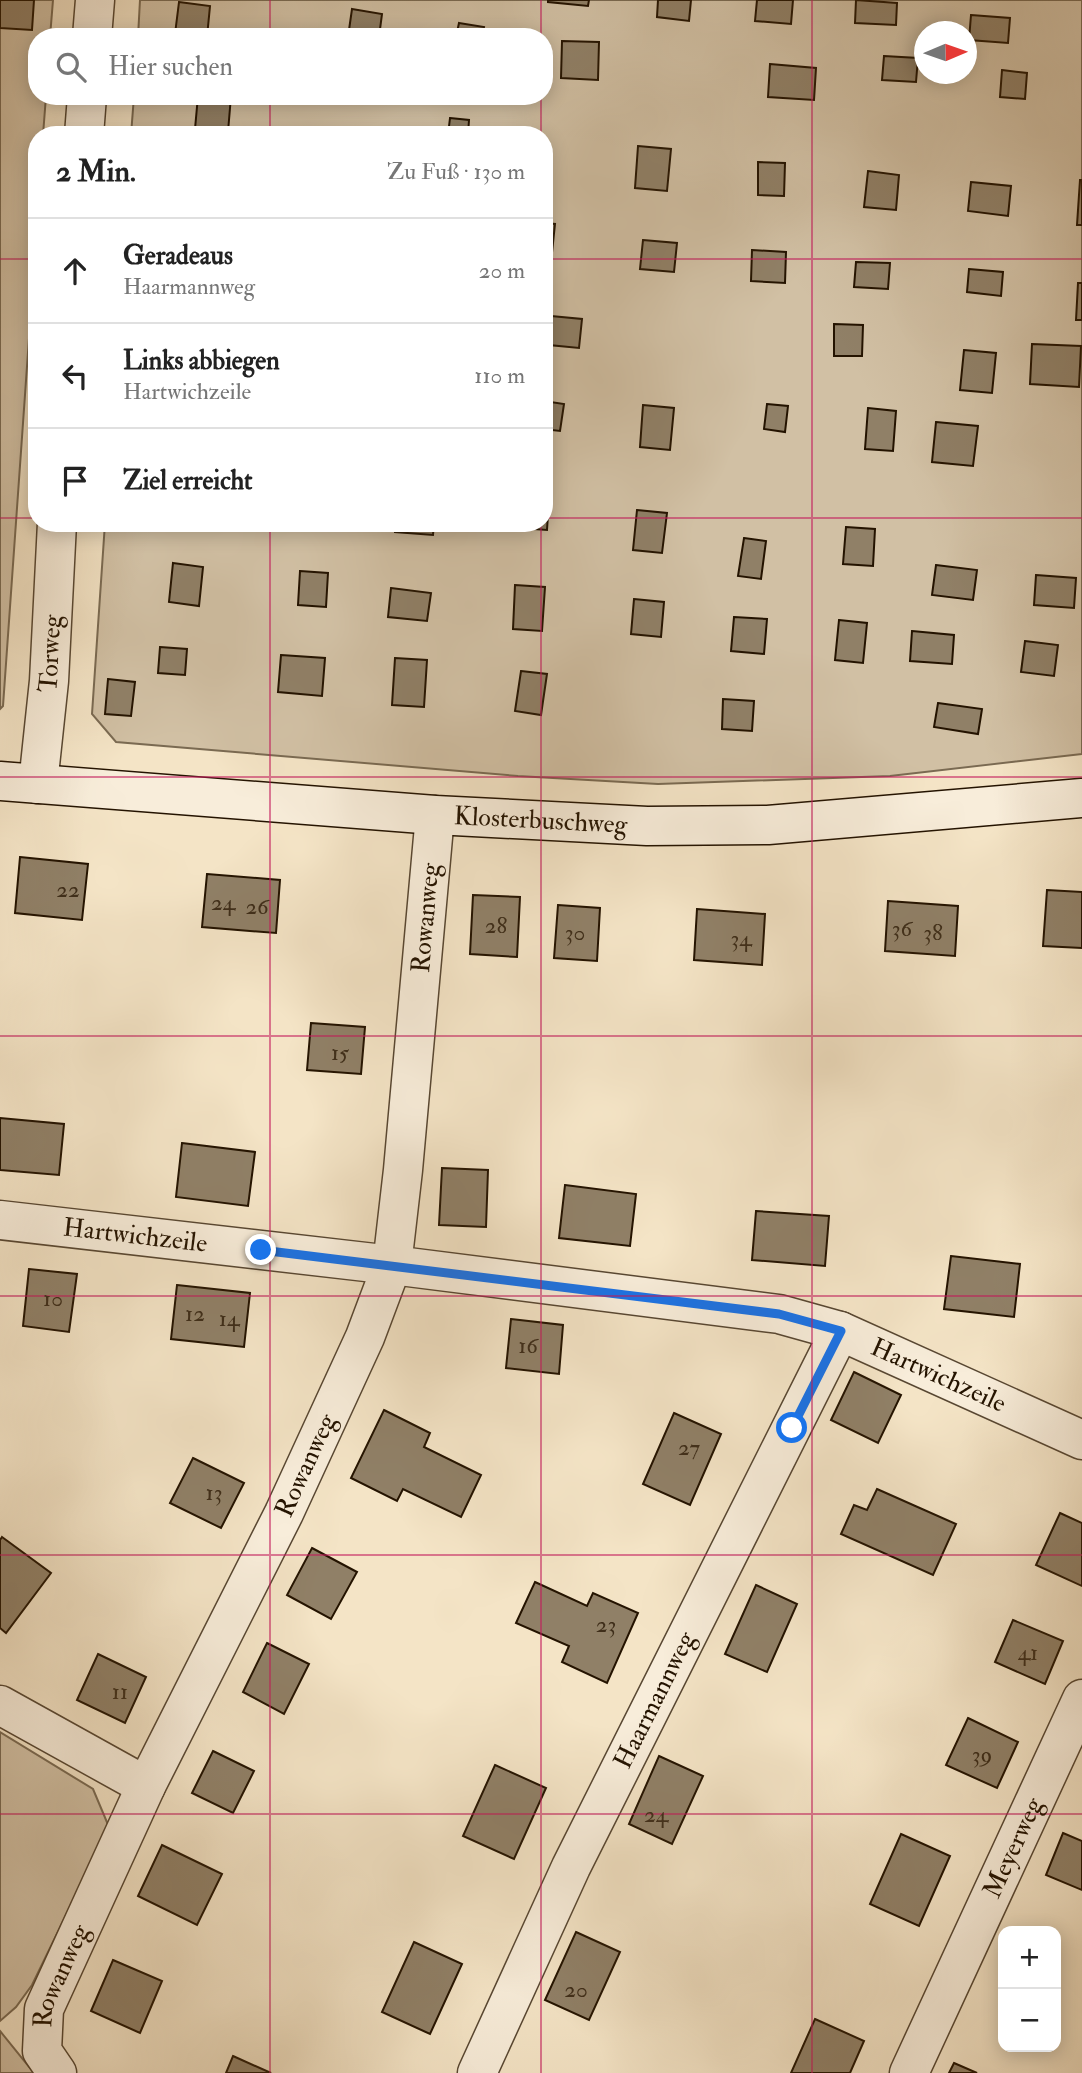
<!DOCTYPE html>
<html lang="de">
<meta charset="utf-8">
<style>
body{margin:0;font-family:"IM FELL Double Pica",serif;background:#f6f6f6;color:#222}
.controls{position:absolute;right:21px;bottom:21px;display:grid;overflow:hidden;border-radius:14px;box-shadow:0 4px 18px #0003}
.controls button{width:63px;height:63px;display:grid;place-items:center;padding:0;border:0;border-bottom:2px solid #e0e0e0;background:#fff;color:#222;font:35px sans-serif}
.compass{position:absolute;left:914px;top:21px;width:63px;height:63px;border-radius:50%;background:#fff;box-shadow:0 4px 18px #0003;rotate:88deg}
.stop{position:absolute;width:21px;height:21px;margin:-16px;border:5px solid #1a73e8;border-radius:50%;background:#fff}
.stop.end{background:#1a73e8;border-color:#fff;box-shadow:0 2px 7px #0008}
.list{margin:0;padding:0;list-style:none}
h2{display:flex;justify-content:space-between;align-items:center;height:91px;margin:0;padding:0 28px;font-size:30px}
h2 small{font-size:23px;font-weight:400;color:#767676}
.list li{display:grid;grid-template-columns:46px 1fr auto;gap:21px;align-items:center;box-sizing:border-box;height:105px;padding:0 28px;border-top:2px solid #e0e0e0}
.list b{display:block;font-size:26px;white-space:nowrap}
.list p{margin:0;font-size:23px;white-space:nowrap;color:#767676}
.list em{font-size:23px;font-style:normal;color:#767676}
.icon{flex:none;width:38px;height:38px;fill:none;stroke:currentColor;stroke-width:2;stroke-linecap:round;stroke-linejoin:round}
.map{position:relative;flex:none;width:1082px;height:2073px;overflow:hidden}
.search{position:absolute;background:#fff;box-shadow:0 4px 18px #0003;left:28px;top:28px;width:525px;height:77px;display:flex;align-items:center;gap:18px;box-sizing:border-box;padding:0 24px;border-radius:28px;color:#767676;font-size:26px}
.panel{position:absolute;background:#fff;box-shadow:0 4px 18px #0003;left:28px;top:126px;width:525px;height:406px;border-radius:28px}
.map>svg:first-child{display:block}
</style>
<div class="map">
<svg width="1082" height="2073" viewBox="0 0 1082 2073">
<rect width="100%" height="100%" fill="#f4e4c6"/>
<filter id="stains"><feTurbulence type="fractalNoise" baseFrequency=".00286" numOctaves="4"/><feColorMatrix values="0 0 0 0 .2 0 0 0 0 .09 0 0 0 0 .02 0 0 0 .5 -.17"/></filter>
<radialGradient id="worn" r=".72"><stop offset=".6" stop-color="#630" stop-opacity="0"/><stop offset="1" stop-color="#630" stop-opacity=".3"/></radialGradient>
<g fill="#d1c0a4" stroke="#7a6a52" stroke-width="2" fill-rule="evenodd">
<polygon points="0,0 53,0 50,37 37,37 37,96 46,96 43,135 37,135 37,225 3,706 0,709"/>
<path d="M 140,0 L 1082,0 L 1082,754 L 890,776 L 658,784 L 518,776 L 116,742 L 92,714 L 105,523 L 544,523 L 544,135 L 131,135 L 134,96 L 544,96 L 544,37 L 138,37 ZM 925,32 L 967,32 L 967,74 L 925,74 Z"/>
<polygon points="0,1732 93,1789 109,1827 32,1985 16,2007 0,2021"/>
<polygon points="0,2031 34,2073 0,2073"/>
</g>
<g fill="#908067" stroke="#241300" stroke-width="2">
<polygon points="0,0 34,0 32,30 0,28"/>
<polygon points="548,0 589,0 588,6 548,2"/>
<polygon points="658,0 691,0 689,21 657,17"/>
<polygon points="757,0 793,0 791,24 755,21"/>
<polygon points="856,0 897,3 896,25 855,23"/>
<polygon points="179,2 210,6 207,37 175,34"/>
<polygon points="352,9 382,14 379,37 348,37"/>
<polygon points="971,15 1010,18 1008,43 969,40"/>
<polygon points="459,23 484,27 482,37 456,37"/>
<polygon points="562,41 599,42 598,80 561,78"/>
<polygon points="884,56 918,58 916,82 882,80"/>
<polygon points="770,64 816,68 814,100 768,97"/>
<polygon points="1002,70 1027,73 1025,99 1000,97"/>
<polygon points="198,96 231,96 228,132 195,129"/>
<polygon points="450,118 469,120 468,135 448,135"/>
<polygon points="327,127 369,131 369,135 326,135"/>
<polygon points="638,146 671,149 667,191 635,188"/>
<polygon points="758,162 785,163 784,196 758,195"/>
<polygon points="868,171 899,175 896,210 864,207"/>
<polygon points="1080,180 1082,180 1082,225 1077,225"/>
<polygon points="971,182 1011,186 1008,216 968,211"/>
<polygon points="544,223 555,224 551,262 544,261"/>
<polygon points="643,240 677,243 674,272 640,269"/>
<polygon points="752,250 786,252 785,283 751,281"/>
<polygon points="856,262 890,263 888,289 854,287"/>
<polygon points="969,269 1003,272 1001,296 967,292"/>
<polygon points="1078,283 1082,283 1082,320 1076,320"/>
<polygon points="551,316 582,319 579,348 549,345"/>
<polygon points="834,324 863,325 862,356 834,356"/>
<polygon points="1032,344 1081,346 1079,387 1030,384"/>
<polygon points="964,350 996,353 992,393 960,390"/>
<polygon points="544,401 564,404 560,431 544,429"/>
<polygon points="767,404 788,406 785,432 764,429"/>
<polygon points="643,405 674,408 670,450 640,447"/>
<polygon points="868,408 896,411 893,451 865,449"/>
<polygon points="936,422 978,426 973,466 932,462"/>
<polygon points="637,510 667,513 662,553 633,550"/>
<polygon points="544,514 548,514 547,530 520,528 520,523 544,523"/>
<polygon points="395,523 434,523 433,535 395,532"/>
<polygon points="846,527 875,529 873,566 843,564"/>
<polygon points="744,538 766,541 761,579 738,576"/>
<polygon points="173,563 203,567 199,606 169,602"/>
<polygon points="936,565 977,570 973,600 932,595"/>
<polygon points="300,571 328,573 326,607 298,605"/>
<polygon points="1036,575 1076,578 1074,608 1034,605"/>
<polygon points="515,585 545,587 542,631 513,629"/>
<polygon points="391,588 431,593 427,621 388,617"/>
<polygon points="634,599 664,602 661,637 631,634"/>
<polygon points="734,617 767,619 764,654 731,651"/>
<polygon points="839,620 867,623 863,663 835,660"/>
<polygon points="912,631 954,635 952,664 910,661"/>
<polygon points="1025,641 1058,645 1054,676 1021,672"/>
<polygon points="160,647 187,649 185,675 158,673"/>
<polygon points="281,655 325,658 322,696 278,692"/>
<polygon points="395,658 427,660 424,707 392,705"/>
<polygon points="521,671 547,674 541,715 515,711"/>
<polygon points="108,679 135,682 131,716 105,714"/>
<polygon points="723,699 754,701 752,731 722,729"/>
<polygon points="938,703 982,709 978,734 934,727"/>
<polygon points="20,857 88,864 82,920 15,913"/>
<polygon points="207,874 280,880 276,933 202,927"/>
<polygon points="1047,890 1082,892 1082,948 1043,946"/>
<polygon points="473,895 520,897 517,957 470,954"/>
<polygon points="888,901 958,906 955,956 885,951"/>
<polygon points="558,905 600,908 597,961 554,958"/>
<polygon points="697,909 765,914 762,965 694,960"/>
<polygon points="311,1023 365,1027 361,1074 307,1070"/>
<polygon points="0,1118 64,1124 59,1175 0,1170"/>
<polygon points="182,1143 255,1152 248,1206 176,1197"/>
<polygon points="442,1168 488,1170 486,1227 439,1225"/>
<polygon points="565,1185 636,1194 630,1246 559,1238"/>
<polygon points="756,1211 829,1216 825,1266 752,1260"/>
<polygon points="951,1256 1020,1264 1014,1317 944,1309"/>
<polygon points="29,1269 77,1274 69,1332 23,1326"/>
<polygon points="177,1285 250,1293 244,1347 171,1339"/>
<polygon points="511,1319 563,1325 559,1374 506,1368"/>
<polygon points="854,1372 901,1395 878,1443 831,1420"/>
<polygon points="384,1410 430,1433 424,1447 481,1475 461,1517 403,1489 397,1501 351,1478"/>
<polygon points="674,1413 721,1434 690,1505 643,1484"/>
<polygon points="193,1458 244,1483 221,1528 170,1503"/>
<polygon points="877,1489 956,1524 933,1575 841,1534 854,1505 867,1510"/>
<polygon points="1060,1513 1082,1523 1082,1586 1036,1565"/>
<polygon points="2,1537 51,1573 6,1633 0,1628 0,1540"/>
<polygon points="312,1548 357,1572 331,1619 287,1595"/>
<polygon points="535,1582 587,1606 593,1593 638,1613 607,1683 562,1662 569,1646 516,1623"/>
<polygon points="756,1585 797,1604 767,1672 725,1654"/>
<polygon points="1013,1620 1063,1641 1045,1684 995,1662"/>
<polygon points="267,1643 309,1664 284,1714 243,1692"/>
<polygon points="98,1654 146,1677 125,1723 77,1700"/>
<polygon points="968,1718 1018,1742 997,1788 946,1765"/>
<polygon points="213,1751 254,1771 233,1813 192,1793"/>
<polygon points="659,1756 703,1776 672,1844 629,1824"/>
<polygon points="495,1765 546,1788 514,1859 463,1836"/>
<polygon points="1063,1833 1082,1841 1082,1890 1046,1875"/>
<polygon points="901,1834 950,1856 919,1926 870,1904"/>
<polygon points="162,1845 222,1874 197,1925 138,1896"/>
<polygon points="576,1932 620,1952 589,2020 545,2000"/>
<polygon points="414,1942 462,1964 430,2034 382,2012"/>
<polygon points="113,1960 162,1981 140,2033 91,2011"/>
<polygon points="815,2019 864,2041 850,2073 791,2073"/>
<polygon points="233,2056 271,2073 226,2073"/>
<polygon points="954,2063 977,2073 949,2073"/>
</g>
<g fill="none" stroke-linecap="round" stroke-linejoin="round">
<g stroke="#584732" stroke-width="41">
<g id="street">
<polyline points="92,37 95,0"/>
<polyline points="84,135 87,96"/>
<path id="s1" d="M 38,784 L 49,681 L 57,523"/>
<path id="s2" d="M 0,1220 L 392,1265 L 779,1314 L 840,1331 L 1082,1440"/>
<polyline points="0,1705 146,1786"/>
<path id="s3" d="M 57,2073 L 42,2051 L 44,2009 L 146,1786 L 284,1513 L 365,1337 L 392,1265 L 403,1170 L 435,815"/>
<path id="s4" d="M 477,2073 L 571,1867 L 840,1331"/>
<path id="s5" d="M 909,2073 L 1082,1699"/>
</g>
</g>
<g stroke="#241300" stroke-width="41">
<g id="secondary">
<path id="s6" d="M 0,781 L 435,815 L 647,826 L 768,825 L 1082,798"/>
</g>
</g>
<use href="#street" stroke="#f8edda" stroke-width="38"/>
<use href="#secondary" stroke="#f8edda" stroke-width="38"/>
</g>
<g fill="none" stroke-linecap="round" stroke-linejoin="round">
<polyline stroke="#1a73e8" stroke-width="9" points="261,1250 779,1314 841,1331 792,1428"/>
</g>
<path fill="none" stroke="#c2185b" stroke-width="2" stroke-opacity="0.55" d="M 270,0 L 270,37M 541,0 L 541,37M 812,0 L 812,2073M 270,96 L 270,135M 541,96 L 541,135M 0,259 L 37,259M 544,259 L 1082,259M 0,518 L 37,518M 544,518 L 1082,518M 270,523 L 270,2073M 541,523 L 541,2073M 0,777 L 1082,777M 0,1036 L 1082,1036M 0,1296 L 1082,1296M 0,1555 L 1082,1555M 0,1814 L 1082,1814"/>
<g text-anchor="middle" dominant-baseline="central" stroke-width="5" stroke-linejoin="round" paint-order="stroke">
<g font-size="23" fill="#3f2e1a">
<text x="68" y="889">22</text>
<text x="223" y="902">24</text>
<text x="257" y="906">26</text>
<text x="496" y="925">28</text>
<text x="902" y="928">36</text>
<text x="575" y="932">30</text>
<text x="933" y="932">38</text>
<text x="741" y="938">34</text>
<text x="340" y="1052">15</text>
<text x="53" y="1298">10</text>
<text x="195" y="1313">12</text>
<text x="229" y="1318">14</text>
<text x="528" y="1345">16</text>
<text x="689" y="1447">27</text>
<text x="214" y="1492">13</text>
<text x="606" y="1624">23</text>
<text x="1028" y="1652">41</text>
<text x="120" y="1691">11</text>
<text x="982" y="1754">39</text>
<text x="656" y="1814">24</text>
<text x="576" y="1989">20</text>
</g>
<g font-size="26" fill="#241300" stroke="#f8edda">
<text stroke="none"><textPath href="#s1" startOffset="131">Torweg</textPath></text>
<text stroke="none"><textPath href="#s6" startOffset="542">Klosterbuschweg</textPath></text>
<text stroke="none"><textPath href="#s3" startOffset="1239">Rowanweg</textPath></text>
<text stroke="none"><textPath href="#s2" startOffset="136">Hartwichzeile</textPath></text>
<text stroke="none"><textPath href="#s2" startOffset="956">Hartwichzeile</textPath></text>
<text stroke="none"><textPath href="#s3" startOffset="672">Rowanweg</textPath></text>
<text stroke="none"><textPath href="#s4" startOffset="413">Haarmannweg</textPath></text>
<text stroke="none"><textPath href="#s5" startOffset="248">Meyerweg</textPath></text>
<text stroke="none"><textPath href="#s3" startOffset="105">Rowanweg</textPath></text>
</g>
</g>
<rect width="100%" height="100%" filter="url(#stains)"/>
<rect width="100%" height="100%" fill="url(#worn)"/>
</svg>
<div class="controls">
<button>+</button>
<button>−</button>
</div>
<svg class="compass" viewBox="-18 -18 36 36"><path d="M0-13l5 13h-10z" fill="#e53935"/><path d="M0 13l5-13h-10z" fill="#767676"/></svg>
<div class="stop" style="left:792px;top:1428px"></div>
<div class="stop end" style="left:261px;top:1250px"></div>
<div class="search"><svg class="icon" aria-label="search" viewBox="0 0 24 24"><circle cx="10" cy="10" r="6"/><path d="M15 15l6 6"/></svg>Hier suchen</div>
<section class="panel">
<h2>2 Min.<small>Zu Fuß · 130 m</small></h2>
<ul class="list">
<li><svg class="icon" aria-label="ahead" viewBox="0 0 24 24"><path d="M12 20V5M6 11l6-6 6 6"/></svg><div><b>Geradeaus</b><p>Haarmannweg</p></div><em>20 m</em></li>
<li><svg class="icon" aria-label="left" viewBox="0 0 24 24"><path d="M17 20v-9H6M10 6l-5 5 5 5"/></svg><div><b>Links abbiegen</b><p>Hartwichzeile</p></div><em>110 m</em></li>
<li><svg class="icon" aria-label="arrive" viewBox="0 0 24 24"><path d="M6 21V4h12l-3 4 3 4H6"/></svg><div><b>Ziel erreicht</b></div></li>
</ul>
</section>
</div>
